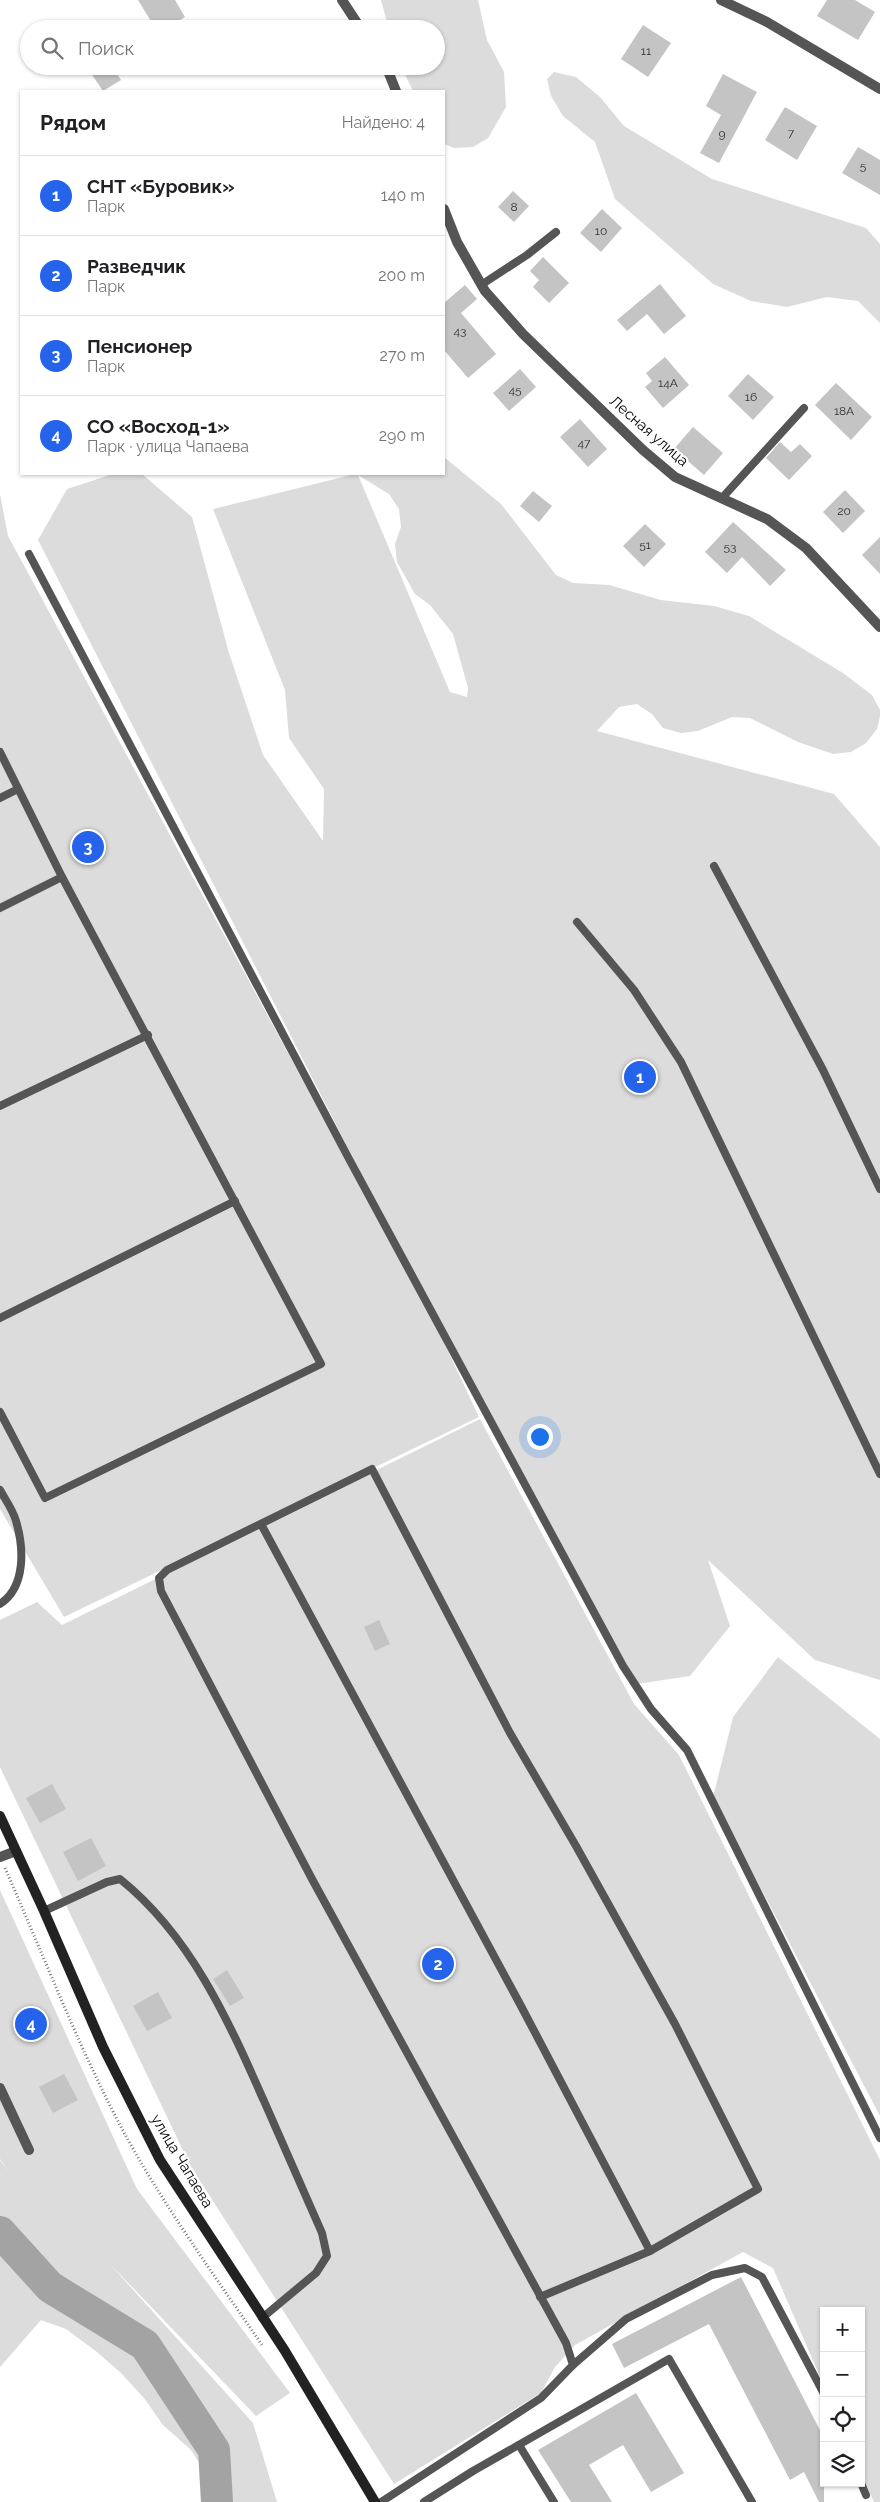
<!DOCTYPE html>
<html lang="ru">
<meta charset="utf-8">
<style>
body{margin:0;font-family:Raleway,sans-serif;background:#f6f6f6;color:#202124}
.controls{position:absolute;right:15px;bottom:15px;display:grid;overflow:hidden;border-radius:0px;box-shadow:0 1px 4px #0004}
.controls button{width:45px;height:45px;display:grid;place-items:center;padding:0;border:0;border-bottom:1px solid #e0e0e0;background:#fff;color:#202124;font:25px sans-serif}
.you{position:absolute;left:539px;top:1436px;width:18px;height:18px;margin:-12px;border:4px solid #fff;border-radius:50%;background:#1a73e8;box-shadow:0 0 0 8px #1a73e833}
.badge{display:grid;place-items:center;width:32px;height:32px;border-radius:50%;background:#2563eb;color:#fff;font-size:16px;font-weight:700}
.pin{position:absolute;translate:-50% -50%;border:2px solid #fff;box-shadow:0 1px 5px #0006}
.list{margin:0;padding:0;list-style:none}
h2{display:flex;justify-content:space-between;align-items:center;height:65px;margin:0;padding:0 20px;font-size:21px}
h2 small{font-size:16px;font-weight:400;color:#757577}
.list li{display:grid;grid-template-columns:32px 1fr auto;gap:15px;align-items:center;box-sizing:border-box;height:80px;padding:0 20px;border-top:1px solid #e0e0e0}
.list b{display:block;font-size:19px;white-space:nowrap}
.list p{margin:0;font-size:16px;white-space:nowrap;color:#757577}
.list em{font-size:16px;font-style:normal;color:#757577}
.icon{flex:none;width:28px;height:28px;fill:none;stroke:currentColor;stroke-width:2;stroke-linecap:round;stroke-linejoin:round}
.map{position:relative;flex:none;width:880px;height:2502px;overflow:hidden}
.search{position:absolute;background:#fff;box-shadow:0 1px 4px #0004;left:20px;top:20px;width:425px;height:55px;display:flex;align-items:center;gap:12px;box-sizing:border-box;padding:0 18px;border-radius:28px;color:#757577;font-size:19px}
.panel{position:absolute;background:#fff;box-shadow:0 1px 4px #0004;left:20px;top:90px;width:425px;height:385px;border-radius:0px}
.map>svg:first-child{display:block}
</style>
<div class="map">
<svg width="880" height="2502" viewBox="0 0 880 2502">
<rect width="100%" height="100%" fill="#fff"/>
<g fill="#dcdcdc" fill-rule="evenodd">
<polygon points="381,0 478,0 487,40 504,72 506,107 488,138 473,147 454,148 444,144 444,91 413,91 401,66 436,66 436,29 389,29"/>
<polygon points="554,72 576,77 600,97 624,126 712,179 866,228 880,244 880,323 858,301 827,297 787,307 751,301 713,284 615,199 595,142 563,116 551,96 547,79"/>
<path d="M 444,457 L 501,504 L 556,575 L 573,583 L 609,585 L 661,600 L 714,606 L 749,616 L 843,673 L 872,695 L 880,710 L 880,716 L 877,729 L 866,743 L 851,752 L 833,754 L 798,742 L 750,718 L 732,717 L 698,731 L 681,733 L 663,728 L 652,714 L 637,704 L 619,707 L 597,731 L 834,794 L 880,847 L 880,1680 L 815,1660 L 708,1560 L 730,1626 L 690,1676 L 637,1684 L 351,1154 L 38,540 L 67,489 L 113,474 L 142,474 L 192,517 L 229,653 L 263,755 L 323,841 L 324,789 L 289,738 L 285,690 L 213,509 L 355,474 L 444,474 ZM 358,475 L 389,494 L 399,509 L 401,527 L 395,544 L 397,562 L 415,594 L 430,605 L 453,634 L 468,688 L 467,697 L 450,692 Z"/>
<polygon points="0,494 8,536 439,1332 479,1417 64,1617 0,1509"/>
<polygon points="480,1419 634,1704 679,1755 880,2160 880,2502 874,2502 861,2473 861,2311 824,2311 824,2386 773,2268 743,2252 575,2345 555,2367 541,2393 394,2484 190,2165 0,1767 0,1620 37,1602 62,1625"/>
<polygon points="778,1657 880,1739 880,2116 713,1797 733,1717"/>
<polygon points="0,1890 137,2189 290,2393 256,2416 109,2263 253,2423 277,2502 222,2502 213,2482 190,2449 163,2425 144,2398 121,2373 97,2352 66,2329 41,2320 0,2367 0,2160 9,2172 0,2159"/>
</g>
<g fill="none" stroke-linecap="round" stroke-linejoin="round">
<polyline stroke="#a3a3a3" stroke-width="32" points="0,2232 50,2287 145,2345 214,2450 217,2502"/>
</g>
<g fill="#c4c4c4">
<polygon points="138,0 175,0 185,17 166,29 161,21 154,26"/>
<polygon points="827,0 855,0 875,12 858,40 817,16"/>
<polygon points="643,25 671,43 648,77 621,59"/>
<polygon points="86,66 112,66 121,80 103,91"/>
<polygon points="723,74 757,92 719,163 700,153 721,115 706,106"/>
<polygon points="785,107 817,126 797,160 765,140"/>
<polygon points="858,147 880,160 880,195 842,173"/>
<polygon points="513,191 529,206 514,222 498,207"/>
<polygon points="602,209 622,228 601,252 580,233"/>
<polygon points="543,257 569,283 549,303 533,287 539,280 530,271"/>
<polygon points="660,284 686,316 664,334 647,314 627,331 617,320"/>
<polygon points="465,285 477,299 461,313 496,354 468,378 444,350 444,303"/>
<polygon points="665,357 689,385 663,408 645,387 652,381 646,373"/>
<polygon points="520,369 536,387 509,411 493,393"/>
<polygon points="748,374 774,397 753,420 728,396"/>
<polygon points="836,383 872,417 851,440 815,405"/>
<polygon points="580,419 607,449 588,467 560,437"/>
<polygon points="693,427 723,453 704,475 674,449"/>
<polygon points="780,442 791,452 800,444 812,456 789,480 766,458"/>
<polygon points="845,490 865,511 843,533 823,512"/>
<polygon points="533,491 552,506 539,522 520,506"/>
<polygon points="733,522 786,570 770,586 742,557 727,573 705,552"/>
<polygon points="645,524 666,544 644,567 623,546"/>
<polygon points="880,537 880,574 862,555"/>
<polygon points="379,1620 390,1644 375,1651 364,1627"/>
<polygon points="52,1784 66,1809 40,1823 26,1798"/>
<polygon points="91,1838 106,1866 78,1881 63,1852"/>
<polygon points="227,1970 244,1998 230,2006 213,1979"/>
<polygon points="158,1992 172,2018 147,2031 133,2006"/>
<polygon points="64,2074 78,2100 53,2113 39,2087"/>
<polygon points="741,2277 824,2438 824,2502 819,2502 804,2472 790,2480 709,2324 624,2368 612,2344"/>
<polygon points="636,2393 684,2473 651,2492 623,2445 589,2465 612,2502 571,2502 538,2450"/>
</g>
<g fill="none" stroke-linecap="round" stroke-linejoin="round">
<path stroke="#777" stroke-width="3" stroke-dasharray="1 2.5" stroke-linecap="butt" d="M 5,1868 C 44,1956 81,2054 127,2138 C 167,2210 216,2278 262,2345"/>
<g stroke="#555" stroke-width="8">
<polyline points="481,285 527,255 556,232"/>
<polyline points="722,498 804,408"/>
<polyline points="29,554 348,1157 623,1666 651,1709 687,1750 880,2138"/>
<polyline points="0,752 62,877 321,1364 45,1498 0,1412"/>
<polyline points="0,798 18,789"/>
<polyline points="714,866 823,1070 880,1189"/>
<polyline points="0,908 62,877"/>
<polyline points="577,922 634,990 681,1062 880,1474"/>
<polyline points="0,1106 148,1035"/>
<polyline points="0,1318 235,1201"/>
<path d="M 0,1490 C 5,1499 13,1510 16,1521 C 24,1548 26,1587 0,1604"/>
<polyline points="261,1524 521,2006 650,2251"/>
<path d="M 44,1911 L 107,1882 L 120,1879 C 191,1936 228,2020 264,2101 C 283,2145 303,2189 322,2233 L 327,2256 L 316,2273 L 262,2318"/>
<polyline points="573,2365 626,2319 712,2275 745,2268 762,2277 824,2394"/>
<polyline points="519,2445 554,2502"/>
<polyline points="861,2483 866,2495"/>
<polyline points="381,2502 541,2398 573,2365 566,2343 312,1879 161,1591 159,1578 167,1570 372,1469 510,1733 576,1846 675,2024 758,2189 650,2251 540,2297"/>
<polyline points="424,2502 473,2471 669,2359 752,2502"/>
</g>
<g stroke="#555" stroke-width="10">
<polyline points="342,0 361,29"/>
<polyline points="721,0 767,22 880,89"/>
<polyline points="386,66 396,91"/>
<polyline points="444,209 457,242 485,291 523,334 643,450 675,477 767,519 806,548 880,627"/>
<polyline points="0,1857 16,1851"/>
<polyline points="0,2088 29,2150"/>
</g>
<polyline stroke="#222" stroke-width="10" points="0,1816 44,1911 103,2047 160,2160 285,2351 375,2502"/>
</g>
<g text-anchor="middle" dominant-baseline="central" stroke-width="4.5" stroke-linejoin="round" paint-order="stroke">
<g font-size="12" fill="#313131">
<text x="646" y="51">11</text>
<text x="791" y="133">7</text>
<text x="722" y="134">9</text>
<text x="863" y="166">5</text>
<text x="514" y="207">8</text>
<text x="601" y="231">10</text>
<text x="460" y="331">43</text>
<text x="668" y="383">14А</text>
<text x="515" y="390">45</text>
<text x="751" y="397">16</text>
<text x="844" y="411">18А</text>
<text x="584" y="443">47</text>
<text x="844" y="511">20</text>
<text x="645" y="545">51</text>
<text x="730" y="547">53</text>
</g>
<g font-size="15" fill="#000" stroke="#fff">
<text transform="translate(649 431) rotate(41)">Лесная улица</text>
<text transform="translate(182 2161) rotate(59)">улица Чапаева</text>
</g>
</g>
</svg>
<div class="controls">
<button>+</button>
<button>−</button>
<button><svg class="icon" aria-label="locate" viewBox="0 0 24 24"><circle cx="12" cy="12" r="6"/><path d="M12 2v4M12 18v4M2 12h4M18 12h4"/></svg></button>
<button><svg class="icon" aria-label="layers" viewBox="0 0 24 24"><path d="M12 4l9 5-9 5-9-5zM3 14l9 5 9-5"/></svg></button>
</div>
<div class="you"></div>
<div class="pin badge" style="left:640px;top:1077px">1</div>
<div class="pin badge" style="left:438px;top:1964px">2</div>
<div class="pin badge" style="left:88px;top:847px">3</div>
<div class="pin badge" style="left:31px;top:2024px">4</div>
<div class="search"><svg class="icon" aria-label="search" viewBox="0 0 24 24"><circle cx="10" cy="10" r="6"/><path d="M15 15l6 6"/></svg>Поиск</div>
<section class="panel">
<h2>Рядом<small>Найдено: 4</small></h2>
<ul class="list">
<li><span class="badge">1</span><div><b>СНТ «Буровик»</b><p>Парк</p></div><em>140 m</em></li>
<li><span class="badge">2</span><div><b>Разведчик</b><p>Парк</p></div><em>200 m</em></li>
<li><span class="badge">3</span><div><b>Пенсионер</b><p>Парк</p></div><em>270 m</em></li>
<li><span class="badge">4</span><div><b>СО «Восход-1»</b><p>Парк · улица Чапаева</p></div><em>290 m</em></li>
</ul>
</section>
</div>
